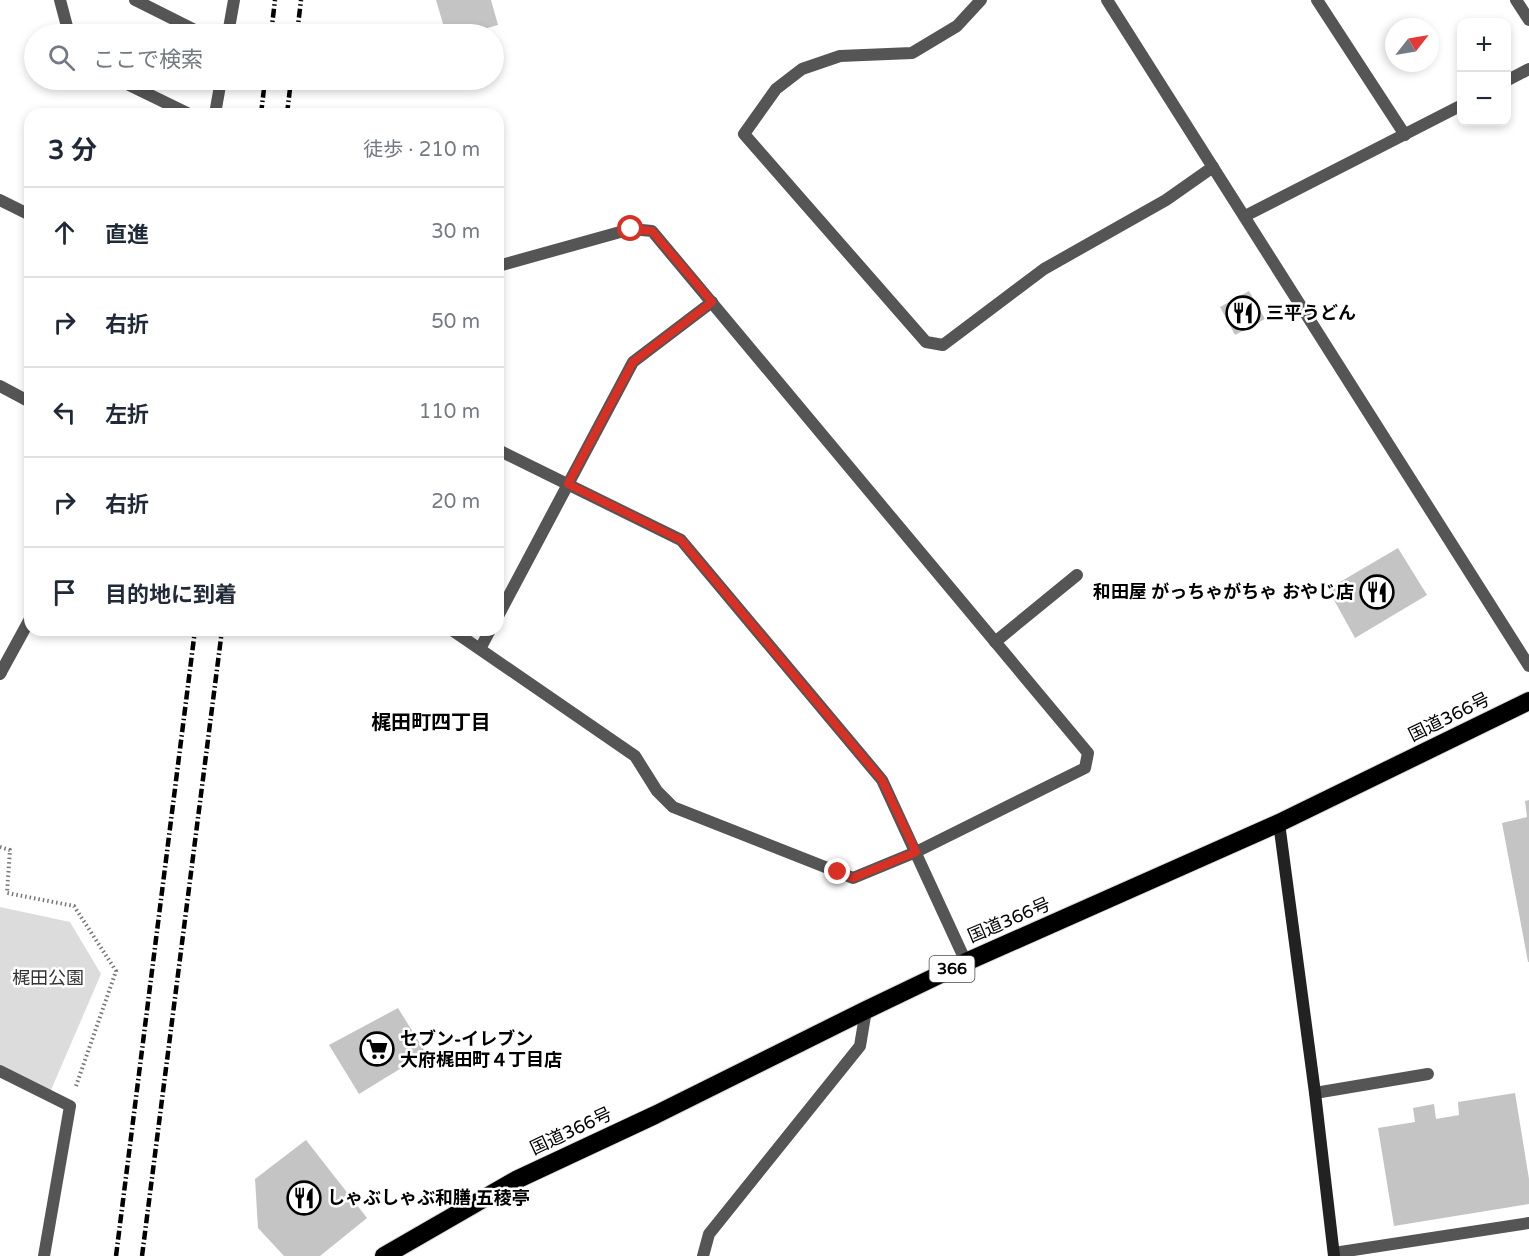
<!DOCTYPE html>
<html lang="ja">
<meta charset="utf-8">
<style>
body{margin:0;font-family:"Varela Round","Noto Sans JP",sans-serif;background:#f6f6f7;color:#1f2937}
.controls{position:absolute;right:18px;top:18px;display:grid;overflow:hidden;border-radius:12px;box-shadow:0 3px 9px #0003}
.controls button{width:54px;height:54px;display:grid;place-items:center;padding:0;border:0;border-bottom:2px solid #e0e1e3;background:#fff;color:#1f2937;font:30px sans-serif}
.compass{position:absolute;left:1385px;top:18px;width:54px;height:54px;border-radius:50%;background:#fff;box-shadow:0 3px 9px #0003;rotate:59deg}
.stop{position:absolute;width:18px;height:18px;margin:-14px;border:4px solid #d93025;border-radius:50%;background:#fff}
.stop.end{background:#d93025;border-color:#fff;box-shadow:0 2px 6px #0008}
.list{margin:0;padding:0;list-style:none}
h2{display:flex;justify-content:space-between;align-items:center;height:78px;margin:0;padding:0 24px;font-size:26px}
h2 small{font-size:20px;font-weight:400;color:#747a83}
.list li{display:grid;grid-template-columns:39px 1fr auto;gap:18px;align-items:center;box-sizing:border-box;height:90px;padding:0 24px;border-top:2px solid #e0e1e3}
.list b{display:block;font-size:22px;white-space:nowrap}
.list em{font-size:20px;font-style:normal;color:#747a83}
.icon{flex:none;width:33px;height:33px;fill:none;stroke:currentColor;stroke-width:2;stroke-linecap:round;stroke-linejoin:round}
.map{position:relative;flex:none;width:1529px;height:1256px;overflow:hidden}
.search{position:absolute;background:#fff;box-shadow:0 3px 9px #0003;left:24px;top:24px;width:480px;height:66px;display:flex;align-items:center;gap:15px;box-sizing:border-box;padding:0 21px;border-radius:33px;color:#747a83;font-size:22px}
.panel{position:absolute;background:#fff;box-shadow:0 3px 9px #0003;left:24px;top:108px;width:480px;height:528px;border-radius:18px}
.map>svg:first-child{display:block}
</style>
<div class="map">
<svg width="1529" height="1256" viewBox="0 0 1529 1256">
<rect width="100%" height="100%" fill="#fff"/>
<polygon fill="#dcdcdc" points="0,907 70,922 101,974 48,1097 0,1071"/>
<g fill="#c4c4c4">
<polygon points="436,0 491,0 498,25 466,34 446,34"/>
<polygon points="1249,291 1265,319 1235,335 1220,307"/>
<polygon points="1398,548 1427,595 1355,638 1328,589"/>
<polygon points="1529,800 1529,962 1528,962 1502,823 1527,817 1525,801"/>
<polygon points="398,1008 426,1053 359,1094 329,1045"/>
<polygon points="1515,1093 1529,1179 1529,1204 1394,1226 1378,1128 1415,1122 1413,1108 1434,1104 1436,1119 1459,1115 1458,1102"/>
<polygon points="306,1140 367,1218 320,1256 284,1256 258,1228 255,1179"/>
</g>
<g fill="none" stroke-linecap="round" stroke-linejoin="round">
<g stroke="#dbdbdb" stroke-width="20">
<polyline id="highway" points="384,1256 516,1180 655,1115 866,1010 966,962 1279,823 1529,701"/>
</g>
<polyline stroke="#777" stroke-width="4" stroke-dasharray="1.5 3" stroke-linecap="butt" points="0,847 10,850 7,893 74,906 116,971 76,1086"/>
<g stroke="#555" stroke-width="12">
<polyline points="981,0 957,26 912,53 840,56 802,69 776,89 744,134 926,342 943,345 1044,269 1166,200 1213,167"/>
<polyline points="1,672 30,619"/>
<polyline points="1315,1093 1428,1074"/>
<polyline points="703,1256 709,1234 860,1046 866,1010"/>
</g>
<g stroke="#555" stroke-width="12">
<polyline points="60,0 69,34"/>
<polyline points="135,0 203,34"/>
<polyline points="1107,0 1529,666"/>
<polyline points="1317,0 1405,135"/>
<polyline points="1516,0 1529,20"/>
<polyline points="228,34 234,0"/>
<polyline points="119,80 189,114"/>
<polyline points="1506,81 1529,69"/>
<polyline points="215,114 221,80"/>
<polyline points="0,200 30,215"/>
<polyline points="1245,216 1462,105"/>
<polyline points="0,386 30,402"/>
<polyline points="498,450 681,540 882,780 966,962"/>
<polyline points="498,616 633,362 712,302"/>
<polyline points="452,630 635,756 657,791 673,807 853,878 916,852 1085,768 1088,753 652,231 631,229 498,266"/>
<polyline points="995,642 1077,575"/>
<polyline points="480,649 490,630"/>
<polyline points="0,674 1,672"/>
<polyline points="0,1071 70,1106 44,1256"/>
<polyline points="1334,1253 1529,1223"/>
</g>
<polyline stroke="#222" stroke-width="12" points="1279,823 1315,1093 1334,1256"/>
<use href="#highway" stroke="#000" stroke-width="18"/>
<g stroke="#000" stroke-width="4.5" stroke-dasharray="9 3 1.5 3" stroke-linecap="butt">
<polyline points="271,34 275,0"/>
<polyline points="297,34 301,0"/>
<polyline points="261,114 265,80"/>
<polyline points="287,114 291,80"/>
<polyline points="116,1256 195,630"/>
<polyline points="142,1256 222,630"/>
</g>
</g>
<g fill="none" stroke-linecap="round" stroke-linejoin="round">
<polyline stroke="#d93025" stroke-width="8" points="631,229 652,231 712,302 633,362 568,484 681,540 882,780 916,852 853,878 838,872"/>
</g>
<defs>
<g id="restaurant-ring" transform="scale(1.725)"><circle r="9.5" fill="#fff" stroke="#000" stroke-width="1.5"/><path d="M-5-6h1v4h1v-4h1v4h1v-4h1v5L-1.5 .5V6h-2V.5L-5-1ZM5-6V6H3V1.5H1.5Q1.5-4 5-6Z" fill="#000"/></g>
<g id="supermarket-ring" transform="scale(1.725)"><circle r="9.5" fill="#fff" stroke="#000" stroke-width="1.5"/><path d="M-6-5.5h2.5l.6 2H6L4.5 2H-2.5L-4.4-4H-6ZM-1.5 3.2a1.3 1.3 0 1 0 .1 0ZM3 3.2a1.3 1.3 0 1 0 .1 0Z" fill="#000"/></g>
</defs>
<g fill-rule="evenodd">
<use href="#restaurant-ring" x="1243" y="313"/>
<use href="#restaurant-ring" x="1377" y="592"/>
<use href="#supermarket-ring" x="377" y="1049"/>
<use href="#restaurant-ring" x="304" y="1198"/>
</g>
<g text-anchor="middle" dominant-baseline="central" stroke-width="5" stroke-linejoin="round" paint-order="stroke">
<rect fill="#fff" stroke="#4c4c4c" stroke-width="1.5" x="929.5" y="956" width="45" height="26" rx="4.5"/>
<g font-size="16" font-weight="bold" fill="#000">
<text x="952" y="969">366</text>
</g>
<g font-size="18" font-weight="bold" fill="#000" stroke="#fff" text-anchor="start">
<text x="1266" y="313">三平うどん</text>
<text x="1354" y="592" text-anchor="end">和田屋 がっちゃがちゃ おやじ店</text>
<text x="400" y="1039">セブン-イレブン<tspan x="400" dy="21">大府梶田町４丁目店</tspan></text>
<text x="327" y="1198">しゃぶしゃぶ和膳 五稜亭</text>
</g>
<g font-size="18" fill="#000" stroke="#fff">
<text transform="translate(1449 717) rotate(-26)">国道366号</text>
<text transform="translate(1009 920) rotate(-23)">国道366号</text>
<text transform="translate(571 1131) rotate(-25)">国道366号</text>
</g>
<g font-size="18" fill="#333" stroke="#fff">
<text x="48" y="978">梶田公園</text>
</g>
<g font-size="20" font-weight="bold" fill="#000" stroke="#fff">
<text x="431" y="723">梶田町四丁目</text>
</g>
</g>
</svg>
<div class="controls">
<button>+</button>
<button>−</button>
</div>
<svg class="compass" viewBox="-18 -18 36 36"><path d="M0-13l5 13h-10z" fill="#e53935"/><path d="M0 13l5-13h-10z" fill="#747a83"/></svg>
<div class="stop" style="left:631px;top:229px"></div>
<div class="stop end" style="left:838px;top:872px"></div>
<div class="search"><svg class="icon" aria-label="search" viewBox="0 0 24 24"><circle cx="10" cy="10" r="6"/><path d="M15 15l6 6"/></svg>ここで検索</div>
<section class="panel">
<h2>3 分<small>徒歩 · 210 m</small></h2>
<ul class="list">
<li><svg class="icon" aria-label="ahead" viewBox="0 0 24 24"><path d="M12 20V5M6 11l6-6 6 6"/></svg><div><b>直進</b></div><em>30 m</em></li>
<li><svg class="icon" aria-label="right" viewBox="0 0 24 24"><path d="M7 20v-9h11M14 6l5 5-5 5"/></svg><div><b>右折</b></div><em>50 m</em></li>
<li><svg class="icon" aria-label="left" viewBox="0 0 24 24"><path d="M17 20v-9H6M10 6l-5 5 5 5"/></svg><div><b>左折</b></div><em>110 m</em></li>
<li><svg class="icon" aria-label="right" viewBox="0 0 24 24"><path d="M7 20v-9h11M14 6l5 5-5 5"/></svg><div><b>右折</b></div><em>20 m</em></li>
<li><svg class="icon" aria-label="arrive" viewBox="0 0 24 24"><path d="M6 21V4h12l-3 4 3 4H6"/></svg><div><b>目的地に到着</b></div></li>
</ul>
</section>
</div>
